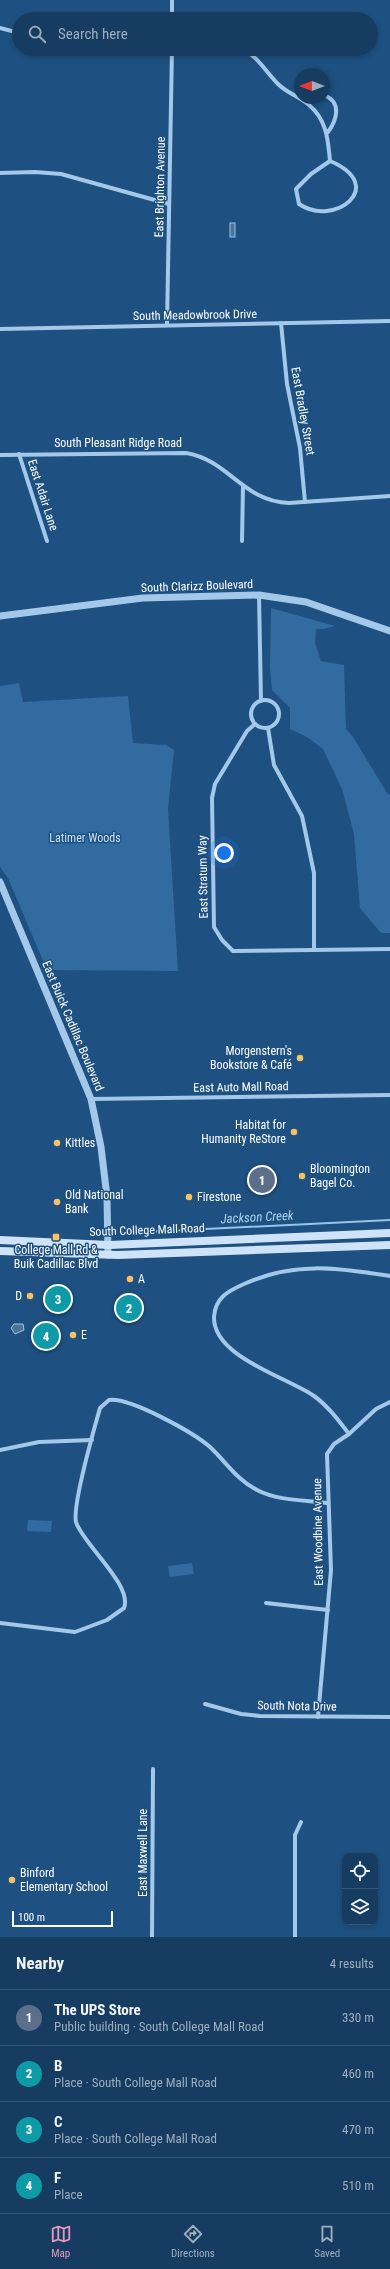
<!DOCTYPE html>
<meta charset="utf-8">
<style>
body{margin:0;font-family:"Roboto Condensed",sans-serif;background:#1f4467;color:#f1f3f6}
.controls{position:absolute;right:12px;bottom:12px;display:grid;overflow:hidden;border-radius:8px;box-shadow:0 2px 6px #0003}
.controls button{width:36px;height:36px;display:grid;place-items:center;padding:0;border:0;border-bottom:1px solid #355676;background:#163d61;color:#f1f3f6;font:20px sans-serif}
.compass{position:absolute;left:294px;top:68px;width:36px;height:36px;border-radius:50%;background:#163d61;box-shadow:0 2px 6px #0003;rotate:270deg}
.scale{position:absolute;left:12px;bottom:10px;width:101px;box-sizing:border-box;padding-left:4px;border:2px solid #fff;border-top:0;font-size:11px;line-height:14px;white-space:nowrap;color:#fff;-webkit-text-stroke:3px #1e5181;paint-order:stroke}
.you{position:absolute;left:224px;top:853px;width:14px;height:14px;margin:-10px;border:3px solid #fff;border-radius:50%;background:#1a73e8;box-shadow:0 0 0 6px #1a73e833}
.badge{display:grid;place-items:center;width:26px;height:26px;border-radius:50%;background:#e797bd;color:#fff;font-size:13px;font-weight:700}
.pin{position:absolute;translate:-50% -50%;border:2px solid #fff;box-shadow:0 1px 4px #0006}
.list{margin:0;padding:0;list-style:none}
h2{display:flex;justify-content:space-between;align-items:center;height:52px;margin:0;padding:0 16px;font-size:17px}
h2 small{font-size:13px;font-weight:400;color:#9eaebd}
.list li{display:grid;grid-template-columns:26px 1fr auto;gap:12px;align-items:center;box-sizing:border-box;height:56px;padding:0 16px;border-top:1px solid #355676}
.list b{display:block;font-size:15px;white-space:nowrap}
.list p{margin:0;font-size:13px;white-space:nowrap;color:#9eaebd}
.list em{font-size:13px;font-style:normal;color:#9eaebd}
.icon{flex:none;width:22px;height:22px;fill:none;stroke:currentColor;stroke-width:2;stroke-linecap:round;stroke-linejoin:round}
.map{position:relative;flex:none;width:390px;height:1937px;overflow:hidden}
.search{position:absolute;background:#163d61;box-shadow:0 2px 6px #0003;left:12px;right:12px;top:12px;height:44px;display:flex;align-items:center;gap:10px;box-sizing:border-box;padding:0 14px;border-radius:22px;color:#9eaebd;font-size:15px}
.sheet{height:276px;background:#163d61}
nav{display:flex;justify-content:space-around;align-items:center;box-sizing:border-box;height:56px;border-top:1px solid #355676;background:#163d61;font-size:11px;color:#9eaebd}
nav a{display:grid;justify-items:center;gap:2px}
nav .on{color:#e797bd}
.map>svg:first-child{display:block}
</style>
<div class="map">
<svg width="390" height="1937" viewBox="0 0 390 1937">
<rect width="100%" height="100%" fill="#1e5181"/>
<g fill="#316b9f">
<polygon points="271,608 335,626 325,629 316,629 315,643 321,661 344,665 346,729 353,737 387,793 390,795 390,933 381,933 360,908 354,834 342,789 323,749 307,737 290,729 290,708 272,690 270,668"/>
<polygon points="19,683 23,702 128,696 133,743 166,745 174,750 168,809 178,971 47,970 8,878 0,867 0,686"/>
<polygon points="28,1520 52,1521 51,1532 27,1531"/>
<polygon points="192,1563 194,1574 170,1577 168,1566"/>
</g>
<g fill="#4c7295" stroke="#96c4eb">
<rect x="230" y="223" width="5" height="14"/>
<polygon points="14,1324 23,1324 24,1330 15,1334 11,1328"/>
</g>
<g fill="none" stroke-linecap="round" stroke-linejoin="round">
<polyline stroke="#96c4eb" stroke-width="2" points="124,1233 390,1220"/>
<g stroke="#a3c8e9" stroke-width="4">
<polyline points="172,19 172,0"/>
<polyline points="0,28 19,33"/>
<polyline points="69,49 107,54 149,49"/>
<path d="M 243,49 C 258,57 266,72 278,84 C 287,93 300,97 309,105 C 327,120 328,140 330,161"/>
<path d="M 324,95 C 342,102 337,120 328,132"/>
<path d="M 330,161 C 389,186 334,228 299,204 L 296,189 L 311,174 Z"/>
<polyline points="0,173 35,172 61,174 169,204"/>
<polyline points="281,323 287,384 300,448 305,502"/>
<polyline points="167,325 172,49"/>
<polyline points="0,329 390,321"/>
<polyline points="19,454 47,541"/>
<path d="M 0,455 L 186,453 C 229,460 242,501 289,503 L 390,496"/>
<polyline points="242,541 243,486"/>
<polyline points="259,595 261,701"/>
<circle cx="265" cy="714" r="14"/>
<polyline points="255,724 247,731 215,784 212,798 214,927 222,940 233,951 390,949"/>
<polyline points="268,728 274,765 302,816 314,873 314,950"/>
<polyline points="91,1099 390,1095"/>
<path d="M 349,1434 C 339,1421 328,1406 314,1396 C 287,1377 213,1357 214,1317 C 215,1298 228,1291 244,1284 C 294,1261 338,1268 390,1276"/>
<polyline points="0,1450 39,1442 92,1440"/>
<polyline points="266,1603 328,1610"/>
<path d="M 0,1623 L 75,1632 L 107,1620 L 124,1608 C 133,1585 82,1543 76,1522 C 72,1504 94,1430 100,1408 L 109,1400 C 130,1397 194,1433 210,1447 C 226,1462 237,1480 257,1490 C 278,1501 305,1500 328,1503"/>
<polyline points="205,1704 241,1714 260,1716 390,1717"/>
<polyline points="318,1717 331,1570 327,1454 334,1444 349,1434 376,1409 390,1402"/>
<polyline points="152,1937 153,1769"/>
<polyline points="295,1937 295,1835 301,1822"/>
</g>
<g stroke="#a3c8e9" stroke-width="7">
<polyline points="0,616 143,598 259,595 306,602 390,631"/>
<polyline points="0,882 91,1099 101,1147 107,1197 108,1255"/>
</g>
<g stroke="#cee3f7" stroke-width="8">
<polyline points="0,1240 109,1245 390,1233"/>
<polyline points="0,1251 118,1255 390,1245"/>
</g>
</g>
<g fill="#f8c162" stroke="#1e5181" stroke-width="1.5">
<circle cx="300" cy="1058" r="4"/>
<circle cx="294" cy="1132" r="4"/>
<circle cx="57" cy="1143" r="4"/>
<circle cx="302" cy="1176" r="4"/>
<circle cx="189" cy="1197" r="4"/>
<circle cx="57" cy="1202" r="4"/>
<rect x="52" y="1233" width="8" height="8" rx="2"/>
<circle cx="130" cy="1279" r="4"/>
<circle cx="30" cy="1296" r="4"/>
<circle cx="73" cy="1335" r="4"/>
<circle cx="12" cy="1880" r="4"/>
</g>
<g text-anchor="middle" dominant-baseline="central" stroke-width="3" stroke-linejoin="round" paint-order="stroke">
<g font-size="12" fill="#fff" stroke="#1e5181">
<text transform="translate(160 187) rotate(-89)">East Brighton Avenue</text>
<text transform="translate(195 315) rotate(-1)">South Meadowbrook Drive</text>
<text transform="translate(303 411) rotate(80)">East Bradley Street</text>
<text x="118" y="443">South Pleasant Ridge Road</text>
<text transform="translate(43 495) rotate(72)">East Adair Lane</text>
<text transform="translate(197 586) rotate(-2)">South Clarizz Boulevard</text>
<text transform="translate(203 877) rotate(-91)">East Stratum Way</text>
<text transform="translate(73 1026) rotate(67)">East Buick Cadillac Boulevard</text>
<text transform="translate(241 1087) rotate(-1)">East Auto Mall Road</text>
<text transform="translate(147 1230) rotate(-2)">South College Mall Road</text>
<text transform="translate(318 1532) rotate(-91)">East Woodbine Avenue</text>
<text transform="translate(297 1706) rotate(1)">South Nota Drive</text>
<text transform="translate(143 1853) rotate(-90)">East Maxwell Lane</text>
</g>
<g font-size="12" fill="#c7e0f7" stroke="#1e5181">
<text x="85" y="838">Latimer Woods</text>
</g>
<g font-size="12" fill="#fff" stroke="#1e5181" text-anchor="start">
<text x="292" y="1051" text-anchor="end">Morgenstern's<tspan x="292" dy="14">Bookstore &amp; Café</tspan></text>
<text x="286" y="1125" text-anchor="end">Habitat for<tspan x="286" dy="14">Humanity ReStore</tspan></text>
<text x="65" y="1143">Kittles</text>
<text x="310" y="1169">Bloomington<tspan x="310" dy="14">Bagel Co.</tspan></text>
<text x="65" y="1195">Old National<tspan x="65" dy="14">Bank</tspan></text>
<text x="197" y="1197">Firestone</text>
<text x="56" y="1250" text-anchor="middle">College Mall Rd &amp;<tspan x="56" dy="14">Buik Cadillac Blvd</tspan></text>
<text x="138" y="1279">A</text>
<text x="22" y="1296" text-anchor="end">D</text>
<text x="81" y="1335">E</text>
<text x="20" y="1873">Binford<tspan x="20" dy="14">Elementary School</tspan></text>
</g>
<g font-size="13" font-style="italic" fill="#aed2f1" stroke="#1e5181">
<text transform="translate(257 1217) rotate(-3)">Jackson Creek</text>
</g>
</g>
</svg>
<div class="controls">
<button><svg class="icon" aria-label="locate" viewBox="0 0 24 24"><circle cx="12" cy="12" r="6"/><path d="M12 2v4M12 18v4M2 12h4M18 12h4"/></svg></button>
<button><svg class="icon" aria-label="layers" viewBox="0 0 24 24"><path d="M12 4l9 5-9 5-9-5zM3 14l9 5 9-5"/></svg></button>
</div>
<svg class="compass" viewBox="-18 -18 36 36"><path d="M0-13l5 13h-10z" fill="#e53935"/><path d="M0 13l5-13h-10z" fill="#9eaebd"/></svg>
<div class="scale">100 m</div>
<div class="you"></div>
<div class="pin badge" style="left:262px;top:1180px;background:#5c6f8a">1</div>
<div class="pin badge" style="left:129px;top:1308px;background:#0f9aa8">2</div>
<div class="pin badge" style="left:58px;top:1299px;background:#0f9aa8">3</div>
<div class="pin badge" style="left:46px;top:1336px;background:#0f9aa8">4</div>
<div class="search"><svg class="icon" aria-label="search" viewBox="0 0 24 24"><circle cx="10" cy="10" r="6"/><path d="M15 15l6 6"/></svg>Search here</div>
</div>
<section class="sheet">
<h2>Nearby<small>4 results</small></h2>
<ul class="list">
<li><span class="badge" style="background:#5c6f8a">1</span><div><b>The UPS Store</b><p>Public building · South College Mall Road</p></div><em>330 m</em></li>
<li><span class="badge" style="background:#0f9aa8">2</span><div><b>B</b><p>Place · South College Mall Road</p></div><em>460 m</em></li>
<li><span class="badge" style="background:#0f9aa8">3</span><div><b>C</b><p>Place · South College Mall Road</p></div><em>470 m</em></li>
<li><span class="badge" style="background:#0f9aa8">4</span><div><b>F</b><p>Place</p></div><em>510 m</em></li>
</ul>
</section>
<nav>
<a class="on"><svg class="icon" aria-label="map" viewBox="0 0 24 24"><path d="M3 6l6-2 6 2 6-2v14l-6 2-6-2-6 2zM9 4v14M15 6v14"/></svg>Map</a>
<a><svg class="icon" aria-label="directions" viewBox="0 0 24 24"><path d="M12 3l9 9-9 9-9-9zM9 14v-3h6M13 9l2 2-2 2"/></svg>Directions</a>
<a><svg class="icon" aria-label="saved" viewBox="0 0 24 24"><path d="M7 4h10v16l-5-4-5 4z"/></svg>Saved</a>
</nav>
